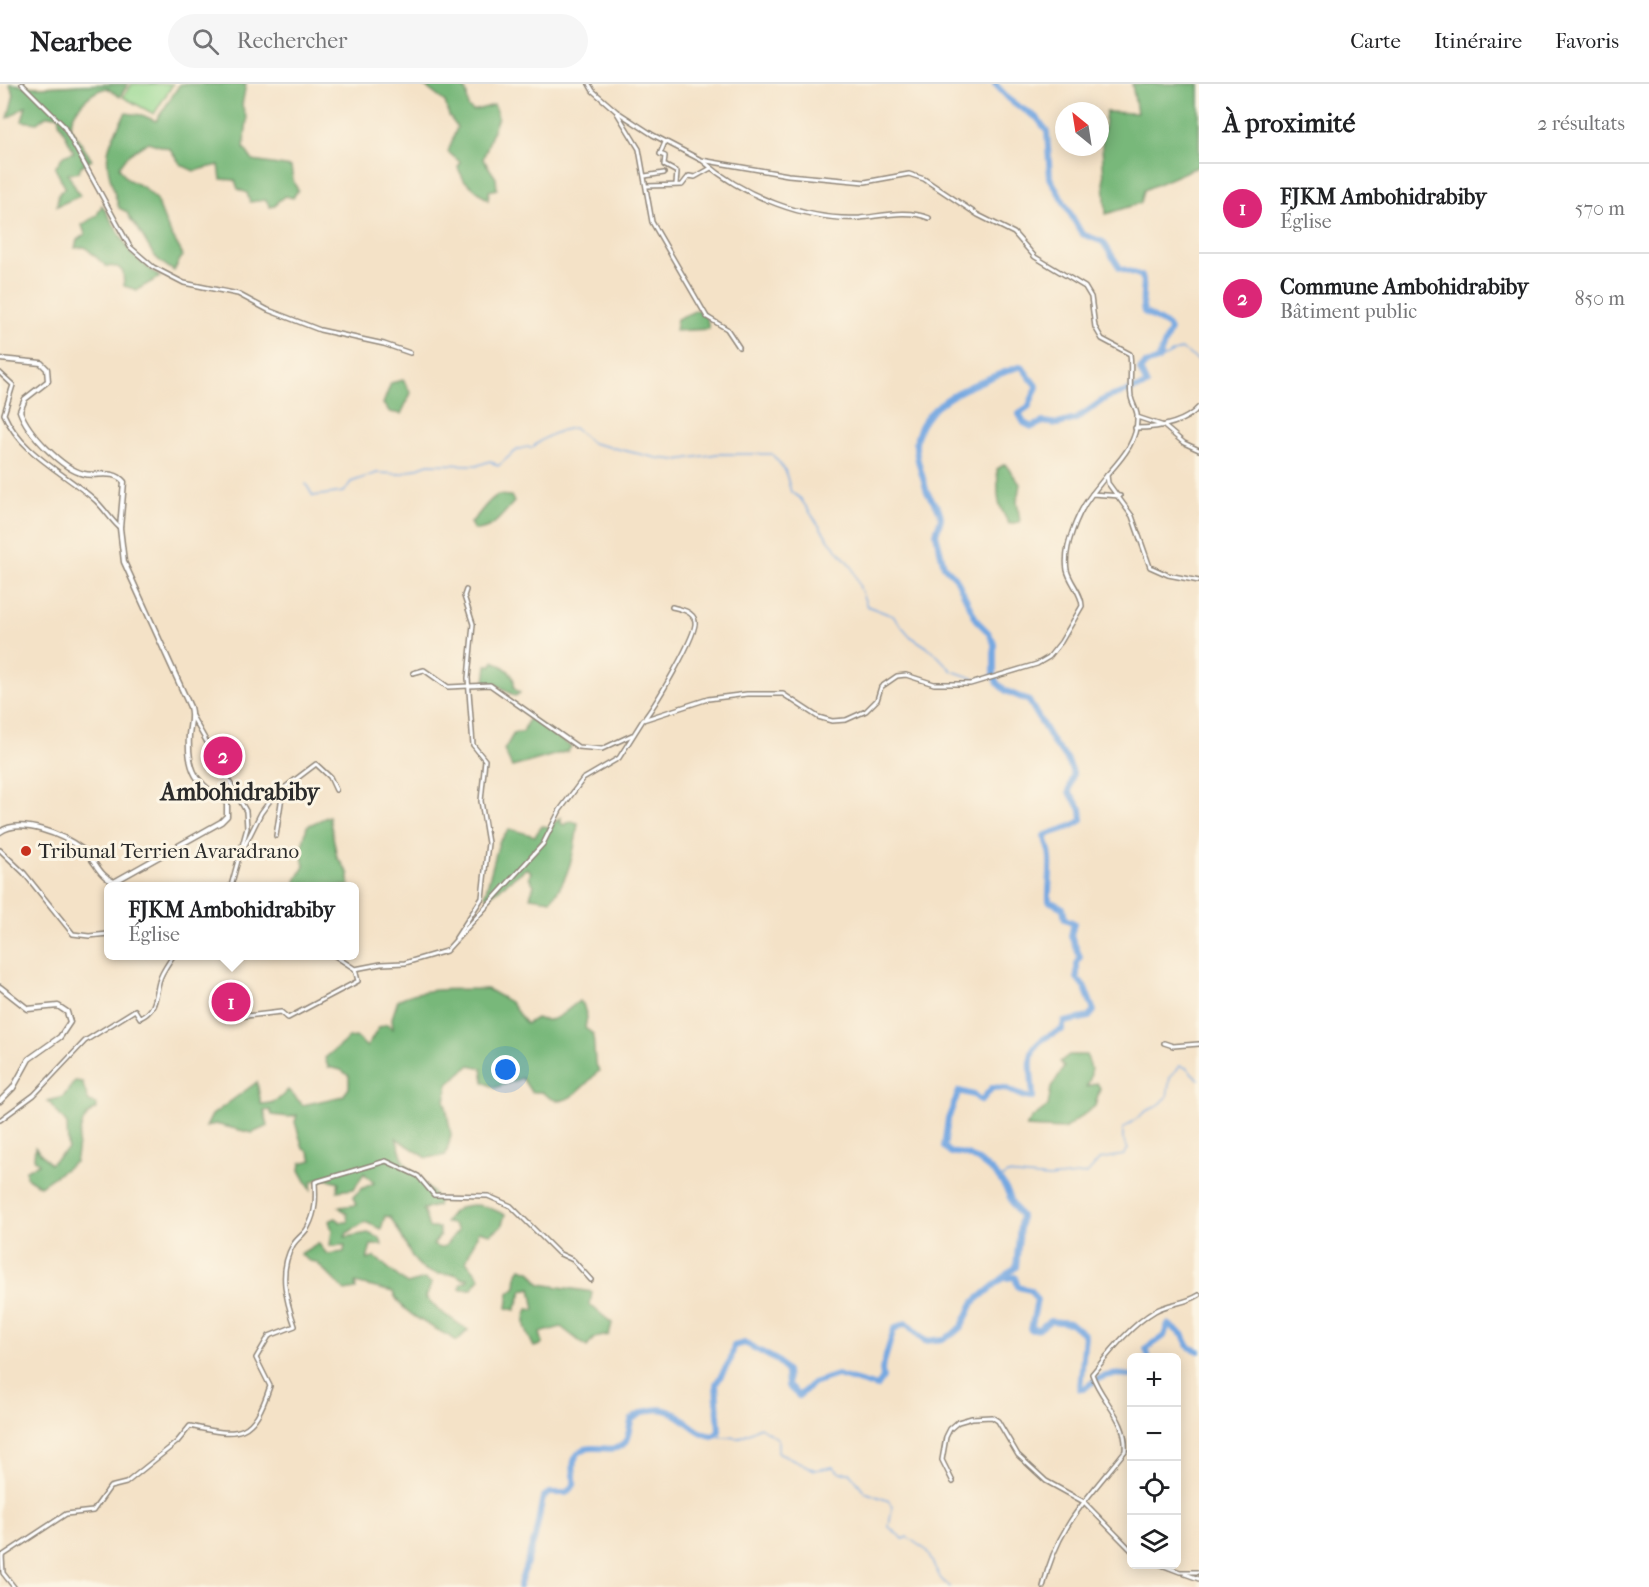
<!DOCTYPE html>
<html lang="fr">
<meta charset="utf-8">
<style>
body{margin:0;font-family:"IM FELL French Canon",serif;background:#f6f6f6;color:#202124}
.controls{position:absolute;right:18px;bottom:18px;display:grid;overflow:hidden;border-radius:9px;box-shadow:0 3px 15px #0003}
.controls button{width:54px;height:54px;display:grid;place-items:center;padding:0;border:0;border-bottom:2px solid #e0e0e0;background:#fff;color:#202124;font:30px sans-serif}
.compass{position:absolute;left:1055px;top:18px;width:54px;height:54px;border-radius:50%;background:#fff;box-shadow:0 3px 15px #0003;rotate:330deg}
.you{position:absolute;left:506px;top:986px;width:21px;height:21px;margin:-15px;border:4px solid #fff;border-radius:50%;background:#1a73e8;box-shadow:0 0 0 9px #1a73e833}
.badge{display:grid;place-items:center;width:39px;height:39px;border-radius:50%;background:#db2777;color:#fff;font-size:20px;font-weight:700}
.pin{position:absolute;translate:-50% -50%;border:3px solid #fff;box-shadow:0 2px 6px #0006}
.popup{position:absolute;left:104px;top:798px;width:255px;height:78px;box-sizing:border-box;display:grid;place-content:center;border-radius:9px;background:#fff;filter:drop-shadow(0 2px 4px #0005);font-size:20px;white-space:nowrap;color:#757577}
.popup b{font-size:22px;color:#202124}
.popup::after{content:'';position:absolute;left:50%;top:100%;margin-left:-12px;border:12px solid transparent;border-top-color:#fff}
.list{margin:0;padding:0;list-style:none}
h2{display:flex;justify-content:space-between;align-items:center;height:78px;margin:0;padding:0 24px;font-size:26px}
h2 small{font-size:20px;font-weight:400;color:#757577}
.list li{display:grid;grid-template-columns:39px 1fr auto;gap:18px;align-items:center;box-sizing:border-box;height:90px;padding:0 24px;border-top:2px solid #e0e0e0}
.list b{display:block;font-size:22px;white-space:nowrap}
.list p{margin:0;font-size:20px;white-space:nowrap;color:#757577}
.list em{font-size:20px;font-style:normal;color:#757577}
.icon{flex:none;width:33px;height:33px;fill:none;stroke:currentColor;stroke-width:2;stroke-linecap:round;stroke-linejoin:round}
.map{position:relative;flex:none;width:1199px;height:1503px;overflow:hidden}
header{display:flex;align-items:center;gap:36px;box-sizing:border-box;height:84px;padding:0 30px;background:#fff;border-bottom:2px solid #e0e0e0}
header strong{font-size:28px}
nav{display:flex;gap:33px;margin-inline-start:auto;font-size:21px}
.search{width:420px;height:54px;background:#f6f6f6;display:flex;align-items:center;gap:15px;box-sizing:border-box;padding:0 21px;border-radius:33px;color:#757577;font-size:22px}
main{display:flex}
aside{flex:1;background:#fff}
.map>svg:first-child{display:block}
</style>
<header>
<strong>Nearbee</strong>
<div class="search"><svg class="icon" aria-label="search" viewBox="0 0 24 24"><circle cx="10" cy="10" r="6"/><path d="M15 15l6 6"/></svg>Rechercher</div>
<nav><a>Carte</a><a>Itinéraire</a><a>Favoris</a></nav>
</header>
<main>
<div class="map">
<svg width="1199" height="1503" viewBox="0 0 1199 1503">
<rect width="100%" height="100%" fill="#fcf5e5"/>
<filter id="ink" filterUnits="userSpaceOnUse"><feTurbulence type="fractalNoise" baseFrequency=".0167" numOctaves="2"/><feDisplacementMap in="SourceGraphic" scale="12" xChannelSelector="R" yChannelSelector="G"/><feConvolveMatrix kernelMatrix="1 2 1 2 8 2 1 2 1" color-interpolation-filters="sRGB"/></filter>
<filter id="wash" filterUnits="userSpaceOnUse"><feTurbulence type="fractalNoise" baseFrequency=".008" numOctaves="4" result="noise"/><feDisplacementMap in="SourceGraphic" scale="24" xChannelSelector="R" yChannelSelector="G"/><feGaussianBlur stdDeviation="1.35" result="paint"/><feColorMatrix in="noise" values="0 0 0 0 0 0 0 0 0 0 0 0 0 0 0 0 0 1.4 0 .05"/><feComposite in="paint" operator="in"/></filter>
<g filter="url(#wash)">
<rect width="100%" height="100%" fill="#f4e2c7"/>
<polygon fill="#95d890" stroke="#60825e" stroke-width="1.5" points="132,0 173,0 154,30 123,13"/>
<g fill="#78b87a" stroke="#527252" stroke-width="1.5">
<path d="M 9,0 C 20,0 34,4 42,3 C 71,1 99,0 128,0 L 120,13 L 107,4 C 90,7 72,26 70,43 L 92,76 L 81,82 L 79,88 L 68,90 L 80,112 L 57,122 L 58,111 L 65,103 L 55,84 L 63,72 L 74,68 L 59,38 L 59,31 L 46,32 L 37,39 L 22,37 L 26,22 L 8,34 L 14,10 Z"/>
<path d="M 180,0 L 246,0 L 242,21 L 247,35 L 244,64 L 253,77 L 291,83 L 293,97 L 298,106 L 293,114 L 285,112 L 278,117 L 275,122 L 270,123 L 266,116 L 250,118 L 247,109 L 238,105 L 235,96 L 221,95 L 219,81 L 194,87 L 181,81 L 170,65 L 148,58 L 128,71 L 119,83 L 127,95 L 143,103 L 156,115 L 168,145 L 181,167 L 182,172 L 174,187 C 150,172 154,170 140,148 C 136,140 129,136 127,128 L 119,124 C 105,76 100,73 126,29 L 142,31 L 156,37 Z"/>
<polygon points="422,0 462,0 467,10 468,23 473,27 494,21 498,33 483,75 496,94 497,105 489,107 488,116 464,96 458,84 460,78 448,68 457,43 449,32 445,18"/>
<polygon points="1132,0 1199,0 1199,82 1144,106 1141,119 1106,130 1102,62 1106,28 1137,29"/>
<polygon points="102,121 132,171 160,193 137,206 124,202 123,188 118,183 106,182 85,163 75,164 77,156 85,150 82,141 97,131"/>
<path d="M 697,226 C 706,229 708,236 709,245 L 675,247 L 677,235 Z"/>
<polygon points="403,296 411,309 401,330 390,328 383,320 391,299"/>
<path d="M 1005,380 L 1020,400 L 1017,417 L 1020,438 L 1009,440 C 993,412 1000,414 997,385 Z"/>
<path d="M 498,411 L 511,412 L 514,418 C 501,432 494,446 474,446 L 470,439 C 481,430 485,418 498,411 Z"/>
<path d="M 494,577 C 506,584 516,590 514,604 L 520,609 L 515,612 L 496,600 L 485,598 L 487,581 L 492,581 Z"/>
<polygon points="529,633 571,663 568,667 512,683 504,666 514,649 523,648"/>
<polygon points="329,732 337,773 349,790 349,802 297,802 296,797 304,782 301,767 307,742"/>
<path d="M 561,733 L 561,739 L 564,741 L 571,737 L 578,739 C 575,766 569,795 551,816 L 530,813 L 534,801 L 529,793 L 531,788 L 527,784 L 488,813 L 485,811 L 499,758 L 510,745 L 535,752 L 542,742 L 550,743 Z"/>
<path d="M 487,905 L 510,918 L 526,940 L 536,934 C 554,942 565,927 579,917 L 583,920 L 587,933 L 585,944 L 593,950 L 595,978 L 599,987 C 580,1004 565,1030 542,1008 L 531,1008 L 522,994 L 495,1004 L 484,998 L 482,984 L 470,981 L 448,1000 L 445,1017 L 451,1051 L 446,1071 L 427,1074 L 396,1054 L 404,1078 L 439,1116 L 437,1122 L 423,1125 L 429,1144 L 439,1144 L 440,1151 L 433,1161 L 439,1164 L 445,1162 L 458,1146 L 453,1140 L 445,1139 C 458,1113 484,1120 505,1131 L 501,1143 L 490,1150 L 479,1147 L 466,1177 L 480,1194 L 472,1205 L 460,1205 L 461,1200 L 467,1197 L 468,1194 L 463,1195 L 455,1190 C 409,1195 412,1163 390,1133 L 385,1132 L 381,1145 L 365,1138 L 347,1149 L 345,1153 L 368,1149 L 380,1154 L 382,1161 L 371,1161 L 367,1176 L 375,1173 L 407,1200 L 425,1195 L 432,1199 L 426,1213 L 438,1226 L 468,1246 L 457,1257 C 437,1244 401,1231 393,1208 L 355,1199 L 356,1205 L 345,1207 L 316,1178 L 309,1177 L 300,1170 L 318,1159 L 327,1170 L 344,1168 L 345,1161 L 330,1162 L 332,1146 L 329,1137 L 336,1134 L 340,1138 L 348,1138 L 347,1130 L 339,1123 L 356,1121 L 353,1113 L 361,1105 L 374,1099 L 364,1089 L 354,1105 L 337,1107 L 339,1098 L 325,1094 L 312,1097 L 311,1106 L 300,1086 L 301,1079 L 312,1076 L 309,1068 L 303,1064 L 295,1038 L 297,1031 L 289,1033 L 272,1031 L 270,1026 L 264,1027 L 268,1042 L 252,1049 L 215,1040 L 206,1043 L 212,1031 L 257,998 L 261,1020 C 274,1020 279,1016 288,1006 L 303,1021 L 343,1012 L 349,1004 L 349,992 L 341,986 L 328,983 L 325,974 L 349,954 L 356,953 L 367,963 L 379,943 L 387,940 L 393,945 L 392,934 L 398,916 C 423,902 459,906 487,905 Z"/>
<path d="M 1069,971 L 1086,971 C 1092,982 1093,993 1086,1003 L 1097,999 L 1100,1004 L 1095,1022 L 1064,1045 L 1026,1043 L 1032,1034 L 1048,1022 L 1051,1004 L 1064,983 L 1060,978 Z"/>
<path d="M 75,997 L 82,998 L 89,1018 L 96,1020 L 97,1024 C 76,1035 80,1058 75,1078 L 40,1102 L 26,1093 L 26,1086 L 39,1080 L 34,1074 L 35,1063 L 50,1080 L 68,1065 L 67,1040 L 48,1017 L 63,1013 Z"/>
<path d="M 521,1184 L 530,1187 L 540,1200 L 592,1208 L 590,1221 L 612,1239 L 609,1251 L 594,1254 L 587,1263 L 561,1243 L 540,1249 L 543,1260 L 534,1263 C 527,1249 521,1239 528,1225 L 535,1226 L 531,1204 L 523,1206 L 515,1226 L 507,1224 L 509,1209 L 516,1203 L 517,1190 Z"/>
</g>
<g fill="none" stroke-linecap="round" stroke-linejoin="round">
<g stroke="#76a8e1" stroke-width="1.5">
<polyline points="1158,276 1181,265 1199,277"/>
<path d="M 306,400 L 313,412 L 344,408 L 351,398 L 377,389 L 401,390 L 428,380 L 479,381 L 490,377 L 498,382 C 509,374 518,360 532,364 C 542,354 560,345 574,344 L 592,359 L 657,374 L 677,376 L 717,370 L 772,370 L 785,386 L 791,408 L 800,414 L 829,456 L 852,483 L 867,522 L 893,532 L 910,552 L 933,567 L 952,587 L 978,596 L 994,591"/>
<polyline points="999,1096 1007,1090 1049,1094 1087,1090 1100,1075 1124,1071 1128,1065 1123,1055 1123,1045 1146,1027 1158,1022 1167,1013 1170,993 1180,982 1187,984 1199,996"/>
<polyline points="714,1352 739,1354 760,1343 778,1355 778,1368 815,1386 833,1383 840,1389 850,1389 865,1408 889,1417 892,1423 889,1443 903,1455 907,1453 926,1466 941,1495 950,1503"/>
</g>
<g stroke="#76a8e1" stroke-width="6">
<path d="M 1005,1194 L 1015,1193 L 1018,1203 L 1030,1206 L 1037,1216 L 1031,1246 L 1039,1245 L 1050,1237 L 1071,1239 L 1085,1251 L 1080,1305 L 1084,1305 C 1098,1292 1112,1288 1132,1292"/>
<polyline points="1149,1274 1146,1265 1164,1252 1168,1240 1183,1251 1189,1263 1199,1267"/>
<path d="M 519,1503 L 535,1453 L 543,1413 L 549,1409 L 566,1409 L 574,1401 C 575,1394 572,1383 574,1377 C 582,1351 614,1375 625,1358 C 629,1353 629,1342 632,1335 C 676,1306 686,1351 714,1352 L 719,1347 L 716,1300 L 731,1275 L 734,1262 L 745,1259 L 778,1277 L 787,1288 L 788,1302 L 799,1312 L 813,1299 L 837,1291 L 877,1303 L 883,1294 L 882,1285 L 894,1245 L 906,1239 L 925,1257 L 944,1255 L 953,1250 L 962,1242 L 973,1219 L 1016,1183 L 1021,1132 C 1013,1124 1012,1117 1007,1107 C 998,1088 972,1067 951,1069 L 944,1063 L 948,1035 L 959,1007 L 974,1011 L 981,1017 L 992,1004 C 1012,1001 1016,1014 1033,1014 C 1032,977 1020,961 1062,946 L 1064,938 L 1089,933 L 1094,927 L 1085,904 L 1077,894 L 1077,879 L 1080,873 L 1071,852 L 1074,839 L 1065,835 L 1063,824 L 1049,817 C 1048,794 1055,774 1044,752 C 1057,746 1073,744 1082,736 L 1081,725 L 1069,708 L 1073,689 L 1066,673 L 1055,662 L 1029,617 L 1006,607 L 997,599 L 994,591 L 994,559 L 988,548 L 977,537 L 956,494 L 944,482 L 936,450 C 937,444 941,438 941,433 C 940,421 929,416 926,405 C 923,392 915,374 916,360 C 920,315 983,297 1018,283 L 1022,283 L 1037,303 L 1028,324 L 1019,330 L 1024,339 L 1032,343 L 1043,338 L 1058,340 L 1076,335 L 1106,314 L 1147,301 L 1140,286 L 1145,280 L 1158,276 L 1170,246 L 1168,242 L 1144,228 C 1140,215 1146,204 1142,192 L 1120,184 L 1103,158 L 1082,150 L 1050,94 L 1047,47 L 1037,34 L 1012,18 L 995,0"/>
</g>
</g>
</g>
<g filter="url(#ink)">
<g fill="none" stroke-linecap="round" stroke-linejoin="round">
<g stroke="#908679" stroke-width="6">
<g id="street">
<polyline points="22,0 63,41 130,163 153,183 184,199 238,210 268,226 320,246 384,260 410,269"/>
<path d="M 589,0 L 593,7 L 616,27 L 653,51 L 701,76 L 788,91 L 865,98 L 909,90 L 924,95 L 978,131 L 1014,149 L 1035,173 L 1085,203 L 1091,213 L 1095,243 L 1102,255 L 1130,270 C 1132,284 1129,299 1131,313 C 1132,319 1136,324 1137,330 C 1139,356 1122,374 1107,391 L 1108,399 L 1132,432 L 1150,483 L 1168,491 L 1199,497"/>
<polyline points="617,29 639,65 652,138 707,233 727,245 739,263"/>
<polyline points="665,58 660,70 665,72 664,81 677,88 676,100"/>
<path d="M 703,77 C 743,112 806,137 860,134 C 882,132 907,125 929,134"/>
<polyline points="645,92 664,89"/>
<polyline points="647,102 682,101 689,92 695,93 711,84"/>
<path d="M 0,289 L 13,301 L 4,330 C 21,370 65,389 95,416 C 104,424 110,435 120,444"/>
<polyline points="1137,333 1164,342 1184,359 1199,366"/>
<path d="M 1135,344 C 1157,344 1184,340 1199,323"/>
<polyline points="1092,410 1107,391"/>
<polyline points="413,589 424,586 448,603 490,601 578,663 602,665 632,651"/>
<polyline points="192,632 246,727 247,744 231,802"/>
<path d="M 645,634 C 655,621 698,550 695,537 C 693,527 680,525 672,523"/>
<polyline points="275,711 316,680 330,693 336,706"/>
<polyline points="0,766 24,789 73,850 89,852 108,850"/>
<polyline points="241,769 261,729 274,711 282,712 276,752"/>
<polyline points="456,854 482,814 488,759 481,717 485,676 473,661 468,594 473,540 464,512 466,506"/>
<path d="M 335,872 L 355,885 L 381,880 L 405,879 L 446,867 L 543,760 L 560,726 L 583,695 L 619,674 L 643,636 L 708,615 L 747,610 L 783,610 L 818,633 L 832,637 L 846,636 L 866,627 L 877,616 L 881,603 L 897,592 L 906,591 L 934,600 L 970,600 L 1037,580 L 1049,573 L 1061,558 L 1082,522 C 1082,509 1070,499 1067,486 C 1063,463 1078,428 1092,410 L 1120,412"/>
<polyline points="237,909 235,927 238,933 281,928 288,934 358,897 355,885"/>
<polyline points="1164,959 1173,962 1199,960"/>
<path d="M 0,1036 L 34,1011 L 85,957 L 135,926 L 140,934 C 157,926 155,913 159,898 C 161,889 168,880 173,872"/>
<polyline points="953,1398 942,1376 946,1353 950,1345 958,1338 972,1334 992,1333 998,1337 1018,1371 1046,1397 1084,1418 1132,1467"/>
<polyline points="1159,1480 1180,1488 1199,1488"/>
<polyline points="1185,1490 1199,1495"/>
<path d="M 14,1503 L 3,1489 L 2,1472 L 66,1430 L 93,1427 L 110,1403 L 126,1399 L 177,1358 L 190,1342 C 241,1354 253,1353 270,1302 L 256,1274 L 269,1252 L 295,1242 C 286,1216 278,1187 293,1161 C 297,1154 305,1150 308,1143 C 316,1128 316,1115 315,1098 L 386,1077 L 418,1092 L 434,1111 L 488,1112 L 511,1122 L 558,1169 L 573,1176 L 591,1196"/>
<path d="M 1043,1503 C 1057,1442 1088,1414 1125,1367 C 1128,1336 1101,1317 1092,1290 C 1110,1268 1131,1241 1155,1227 C 1169,1219 1185,1220 1199,1211"/>
</g>
</g>
<g stroke="#908679" stroke-width="7">
<g id="secondary">
<path d="M 0,275 L 41,279 L 47,285 L 48,297 L 25,315 L 20,327 C 27,348 62,385 84,390 C 97,393 114,385 124,398 L 120,444 L 124,478 L 190,623 C 193,633 190,640 189,651 C 187,688 196,699 227,719 L 227,732 L 221,738 L 114,798 C 98,792 95,774 82,765 C 63,751 21,733 0,748"/>
<polyline points="0,903 28,925 58,922 67,928 70,938 60,953 29,975 13,1004 0,1017"/>
</g>
</g>
<use href="#street" stroke="#fff" stroke-width="3"/>
<use href="#secondary" stroke="#fff" stroke-width="4"/>
</g>
</g>
<circle fill="#c8321e" stroke="#fcf5e5" stroke-width="2" cx="26" cy="767" r="6"/>
<g text-anchor="middle" dominant-baseline="central" stroke-width="6" stroke-linejoin="round" paint-order="stroke">
<g font-size="21" fill="#2b2b2b" stroke="#fcf5e5" text-anchor="start">
<text x="38" y="767">Tribunal Terrien Avaradrano</text>
</g>
<g font-size="24" font-weight="bold" fill="#2b2b2b" stroke="#fcf5e5">
<text x="240" y="708">Ambohidrabiby</text>
</g>
</g>
</svg>
<div class="controls">
<button>+</button>
<button>−</button>
<button><svg class="icon" aria-label="locate" viewBox="0 0 24 24"><circle cx="12" cy="12" r="6"/><path d="M12 2v4M12 18v4M2 12h4M18 12h4"/></svg></button>
<button><svg class="icon" aria-label="layers" viewBox="0 0 24 24"><path d="M12 4l9 5-9 5-9-5zM3 14l9 5 9-5"/></svg></button>
</div>
<svg class="compass" viewBox="-18 -18 36 36"><path d="M0-13l5 13h-10z" fill="#e53935"/><path d="M0 13l5-13h-10z" fill="#757577"/></svg>
<div class="you"></div>
<div class="pin badge" style="left:231px;top:918px">1</div>
<div class="popup"><b>FJKM Ambohidrabiby</b>Église</div>
<div class="pin badge" style="left:223px;top:672px">2</div>
</div>
<aside>
<h2>À proximité<small>2 résultats</small></h2>
<ul class="list">
<li><span class="badge">1</span><div><b>FJKM Ambohidrabiby</b><p>Église</p></div><em>570 m</em></li>
<li><span class="badge">2</span><div><b>Commune Ambohidrabiby</b><p>Bâtiment public</p></div><em>850 m</em></li>
</ul>
</aside>
</main>
